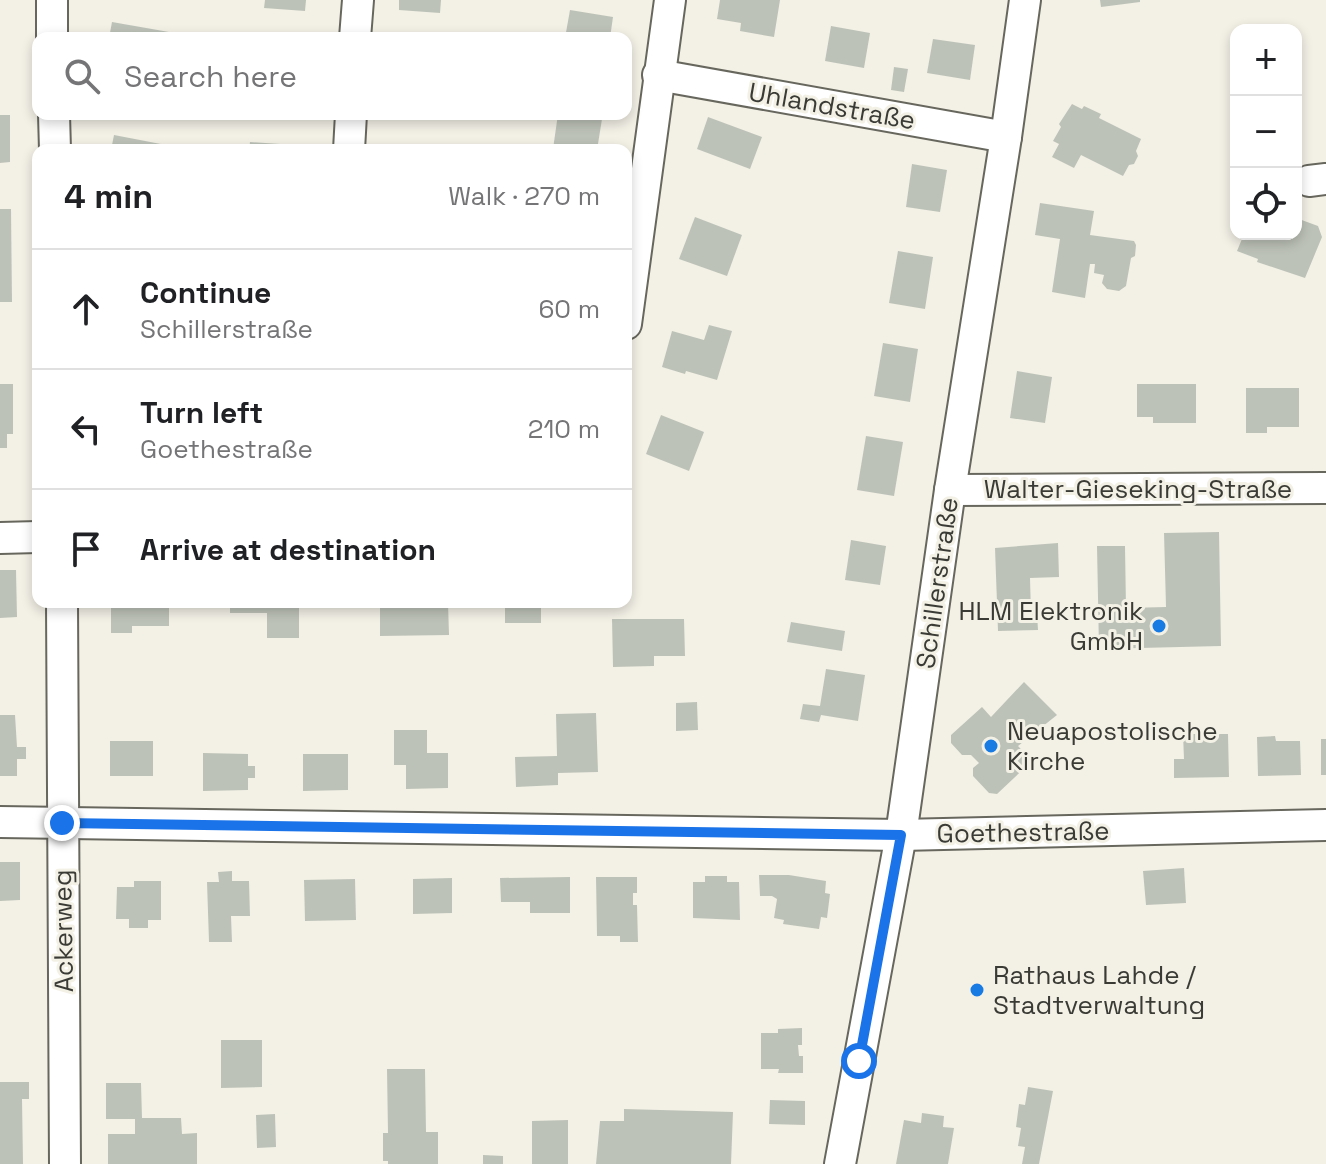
<!DOCTYPE html>
<meta charset="utf-8">
<style>
body{margin:0;font-family:"Space Grotesk",sans-serif;background:#f6f6f6;color:#202124}
.controls{position:absolute;right:24px;top:24px;display:grid;overflow:hidden;border-radius:16px;box-shadow:0 4px 12px #0003}
.controls button{width:72px;height:72px;display:grid;place-items:center;padding:0;border:0;border-bottom:2px solid #e0e0e0;background:#fff;color:#202124;font:40px sans-serif}
.stop{position:absolute;width:24px;height:24px;margin:-18px;border:6px solid #1a73e8;border-radius:50%;background:#fff}
.stop.end{background:#1a73e8;border-color:#fff;box-shadow:0 2px 8px #0008}
.list{margin:0;padding:0;list-style:none}
h2{display:flex;justify-content:space-between;align-items:center;height:104px;margin:0;padding:0 32px;font-size:34px}
h2 small{font-size:26px;font-weight:400;color:#757577}
.list li{display:grid;grid-template-columns:52px 1fr auto;gap:24px;align-items:center;box-sizing:border-box;height:120px;padding:0 32px;border-top:2px solid #e0e0e0}
.list b{display:block;font-size:30px;white-space:nowrap}
.list p{margin:0;font-size:26px;white-space:nowrap;color:#757577}
.list em{font-size:26px;font-style:normal;color:#757577}
.icon{flex:none;width:44px;height:44px;fill:none;stroke:currentColor;stroke-width:2;stroke-linecap:round;stroke-linejoin:round}
.map{position:relative;flex:none;width:1326px;height:1164px;overflow:hidden}
.search{position:absolute;background:#fff;box-shadow:0 4px 12px #0003;left:32px;top:32px;width:600px;height:88px;display:flex;align-items:center;gap:20px;box-sizing:border-box;padding:0 28px;border-radius:16px;color:#757577;font-size:30px}
.panel{position:absolute;background:#fff;box-shadow:0 4px 12px #0003;left:32px;top:144px;width:600px;height:464px;border-radius:16px}
.map>svg:first-child{display:block}
</style>
<div class="map">
<svg width="1326" height="1164" viewBox="0 0 1326 1164">
<rect width="100%" height="100%" fill="#f3f1e6"/>
<g fill="#bdc2b8">
<polygon points="265,0 306,0 305,11 264,8"/>
<polygon points="399,0 441,0 440,13 399,10"/>
<polygon points="720,0 780,0 774,37 740,31 741,23 717,19"/>
<polygon points="1100,0 1140,0 1140,2 1101,7"/>
<polygon points="570,10 613,17 610,38 565,38"/>
<polygon points="112,22 169,32 168,38 109,38"/>
<polygon points="831,26 870,33 864,68 825,61"/>
<polygon points="933,39 975,45 970,80 927,73"/>
<polygon points="894,67 908,69 904,92 891,90"/>
<polygon points="1072,104 1082,109 1084,106 1101,114 1099,118 1141,139 1136,151 1138,156 1134,164 1129,165 1123,176 1081,155 1074,168 1052,157 1059,144 1053,141 1061,127 1059,124"/>
<polygon points="558,114 602,119 597,150 553,149"/>
<polygon points="0,115 10,115 10,162 0,163"/>
<polygon points="708,117 762,137 750,169 697,149"/>
<polygon points="114,135 166,145 165,150 111,150"/>
<polygon points="250,142 295,145 295,150 249,150"/>
<polygon points="912,164 947,170 940,212 906,207"/>
<polygon points="1040,203 1094,211 1090,235 1134,241 1136,245 1135,256 1131,258 1126,286 1119,291 1107,289 1102,283 1104,275 1094,273 1095,264 1090,264 1085,298 1052,292 1060,239 1035,235"/>
<polygon points="0,209 11,209 12,302 0,302"/>
<polygon points="1296,211 1301,213 1299,219 1318,226 1322,237 1305,278 1257,262 1258,259 1237,251 1244,234 1296,234"/>
<polygon points="695,217 742,235 727,276 679,259"/>
<polygon points="898,251 933,257 925,309 889,303"/>
<polygon points="709,325 732,331 717,380 686,371 685,374 662,367 672,331 704,340"/>
<polygon points="883,343 918,349 910,402 874,396"/>
<polygon points="1017,371 1052,377 1045,423 1010,418"/>
<polygon points="0,384 13,384 13,434 7,434 7,448 0,448"/>
<polygon points="1137,384 1196,384 1196,423 1153,423 1153,417 1137,417"/>
<polygon points="1246,388 1299,388 1299,427 1267,427 1267,433 1246,433"/>
<polygon points="661,415 704,432 689,471 646,454"/>
<polygon points="866,436 903,442 894,496 857,490"/>
<polygon points="1219,532 1221,646 1099,649 1097,546 1125,546 1126,608 1166,607 1164,533"/>
<polygon points="851,540 886,546 880,585 845,580"/>
<polygon points="1058,543 1059,577 1030,578 1031,614 1037,614 1038,630 998,631 995,548"/>
<polygon points="0,570 16,570 17,617 0,618"/>
<polygon points="111,602 169,602 169,626 132,626 132,633 111,633"/>
<polygon points="230,602 299,602 299,638 267,638 267,613 230,613"/>
<polygon points="380,602 448,602 449,635 380,636"/>
<rect x="505" y="602" width="36" height="21"/>
<polygon points="612,619 684,619 685,656 654,656 654,666 613,667"/>
<polygon points="791,622 845,631 842,651 787,642"/>
<polygon points="826,669 865,675 858,721 821,715 819,722 800,719 803,704 820,706"/>
<polygon points="1024,682 1057,715 1018,746 1032,761 997,794 989,793 973,776 973,768 979,763 971,755 962,755 951,743 951,735 982,707 991,717"/>
<polygon points="697,702 698,730 676,731 676,703"/>
<polygon points="596,713 598,772 558,773 558,785 516,787 515,757 557,756 556,714"/>
<polygon points="0,715 15,715 17,747 26,747 26,759 17,759 17,776 0,776"/>
<polygon points="394,730 427,730 427,753 448,753 448,788 406,789 406,765 394,765"/>
<polygon points="1183,734 1228,734 1229,777 1174,778 1174,759 1184,759"/>
<polygon points="1275,736 1276,741 1300,741 1301,775 1258,776 1257,737"/>
<rect x="1321" y="739" width="5" height="36"/>
<rect x="110" y="741" width="43" height="35"/>
<polygon points="203,753 248,754 248,766 255,766 255,778 248,778 248,790 203,791"/>
<polygon points="303,754 348,754 348,790 303,791"/>
<polygon points="0,862 20,862 20,900 0,901"/>
<polygon points="1184,868 1186,903 1146,905 1143,871"/>
<polygon points="232,871 232,881 249,881 250,916 231,916 232,942 209,942 207,882 219,882 218,872"/>
<polygon points="759,875 789,875 826,881 825,893 830,894 827,918 821,917 819,929 783,924 784,920 774,918 777,899 772,896 760,896"/>
<polygon points="705,876 727,876 727,882 739,882 740,920 693,918 693,882 705,882"/>
<polygon points="570,877 570,913 530,913 530,902 501,902 500,878"/>
<polygon points="596,877 637,877 637,893 633,893 633,905 637,905 638,942 620,942 620,936 597,936"/>
<polygon points="452,878 452,913 413,914 413,879"/>
<polygon points="355,879 356,920 305,921 304,880"/>
<polygon points="134,881 161,881 161,920 148,920 148,928 129,928 129,919 116,919 117,887 134,887"/>
<polygon points="802,1028 802,1045 798,1045 799,1056 803,1056 803,1073 778,1073 779,1069 761,1069 761,1033 778,1033 778,1029"/>
<polygon points="221,1040 262,1040 262,1087 221,1088"/>
<polygon points="387,1069 425,1069 426,1132 438,1132 438,1164 388,1164 388,1161 383,1161 383,1133 388,1133"/>
<polygon points="0,1082 29,1082 29,1099 22,1099 23,1164 0,1164"/>
<polygon points="106,1083 141,1083 142,1118 181,1118 182,1134 197,1133 197,1164 108,1164 108,1134 135,1134 135,1119 106,1119"/>
<polygon points="1028,1087 1053,1091 1039,1164 1022,1164 1025,1147 1018,1146 1021,1128 1016,1127 1019,1104 1025,1105"/>
<polygon points="770,1100 805,1101 805,1125 769,1124"/>
<polygon points="624,1109 733,1112 731,1164 596,1164 600,1121 624,1121"/>
<polygon points="922,1113 944,1116 943,1127 954,1128 948,1164 896,1164 904,1120 921,1123"/>
<polygon points="275,1114 276,1147 257,1148 256,1115"/>
<polygon points="568,1120 568,1164 532,1164 532,1121"/>
<polygon points="483,1155 503,1156 503,1164 483,1164"/>
</g>
<g fill="none" stroke-linecap="round" stroke-linejoin="round">
<g stroke="#68675e" stroke-width="34">
<g id="minor">
<polyline points="52,0 52,38"/>
<polyline points="355,38 358,0"/>
<polyline points="658,75 1006,137"/>
<polyline points="54,114 55,150"/>
<polyline points="349,150 351,114"/>
<polyline points="1309,181 1326,179"/>
<polyline points="626,324 670,0"/>
<polyline points="950,490 1326,488"/>
<polyline points="0,538 38,537"/>
<polyline points="62,602 65,1164"/>
<polyline points="0,822 901,835 1326,825"/>
<polyline points="840,1164 901,835 950,490 1006,137 1025,0"/>
</g>
</g>
<use href="#minor" stroke="#fff" stroke-width="30"/>
</g>
<g fill="none" stroke-linecap="round" stroke-linejoin="round">
<polyline stroke="#1a73e8" stroke-width="10" points="62,823 901,835 859,1061"/>
</g>
<g fill="#177be3" stroke="#f3f1e6" stroke-width="3">
<circle cx="1159" cy="626" r="8"/>
<circle cx="991" cy="746" r="8"/>
<circle cx="977" cy="990" r="8"/>
</g>
<g text-anchor="middle" dominant-baseline="central" stroke-width="6" stroke-linejoin="round" paint-order="stroke">
<g font-size="26" fill="#3b3b36" stroke="#f3f1e6">
<text transform="translate(832 106) rotate(10)">Uhlandstraße</text>
<text x="1138" y="489">Walter-Gieseking-Straße</text>
<text transform="translate(937 583) rotate(-82)">Schillerstraße</text>
<text transform="translate(1023 832) rotate(-1)">Goethestraße</text>
<text transform="translate(63 931) rotate(-91)">Ackerweg</text>
</g>
<g font-size="26" fill="#3b3b36" stroke="#f3f1e6" text-anchor="start">
<text x="1143" y="611" text-anchor="end">HLM Elektronik<tspan x="1143" dy="30">GmbH</tspan></text>
<text x="1007" y="731">Neuapostolische<tspan x="1007" dy="30">Kirche</tspan></text>
<text x="993" y="975">Rathaus Lahde /<tspan x="993" dy="30">Stadtverwaltung</tspan></text>
</g>
</g>
</svg>
<div class="controls">
<button>+</button>
<button>−</button>
<button><svg class="icon" aria-label="locate" viewBox="0 0 24 24"><circle cx="12" cy="12" r="6"/><path d="M12 2v4M12 18v4M2 12h4M18 12h4"/></svg></button>
</div>
<div class="stop" style="left:859px;top:1061px"></div>
<div class="stop end" style="left:62px;top:823px"></div>
<div class="search"><svg class="icon" aria-label="search" viewBox="0 0 24 24"><circle cx="10" cy="10" r="6"/><path d="M15 15l6 6"/></svg>Search here</div>
<section class="panel">
<h2>4 min<small>Walk · 270 m</small></h2>
<ul class="list">
<li><svg class="icon" aria-label="ahead" viewBox="0 0 24 24"><path d="M12 20V5M6 11l6-6 6 6"/></svg><div><b>Continue</b><p>Schillerstraße</p></div><em>60 m</em></li>
<li><svg class="icon" aria-label="left" viewBox="0 0 24 24"><path d="M17 20v-9H6M10 6l-5 5 5 5"/></svg><div><b>Turn left</b><p>Goethestraße</p></div><em>210 m</em></li>
<li><svg class="icon" aria-label="arrive" viewBox="0 0 24 24"><path d="M6 21V4h12l-3 4 3 4H6"/></svg><div><b>Arrive at destination</b></div></li>
</ul>
</section>
</div>
